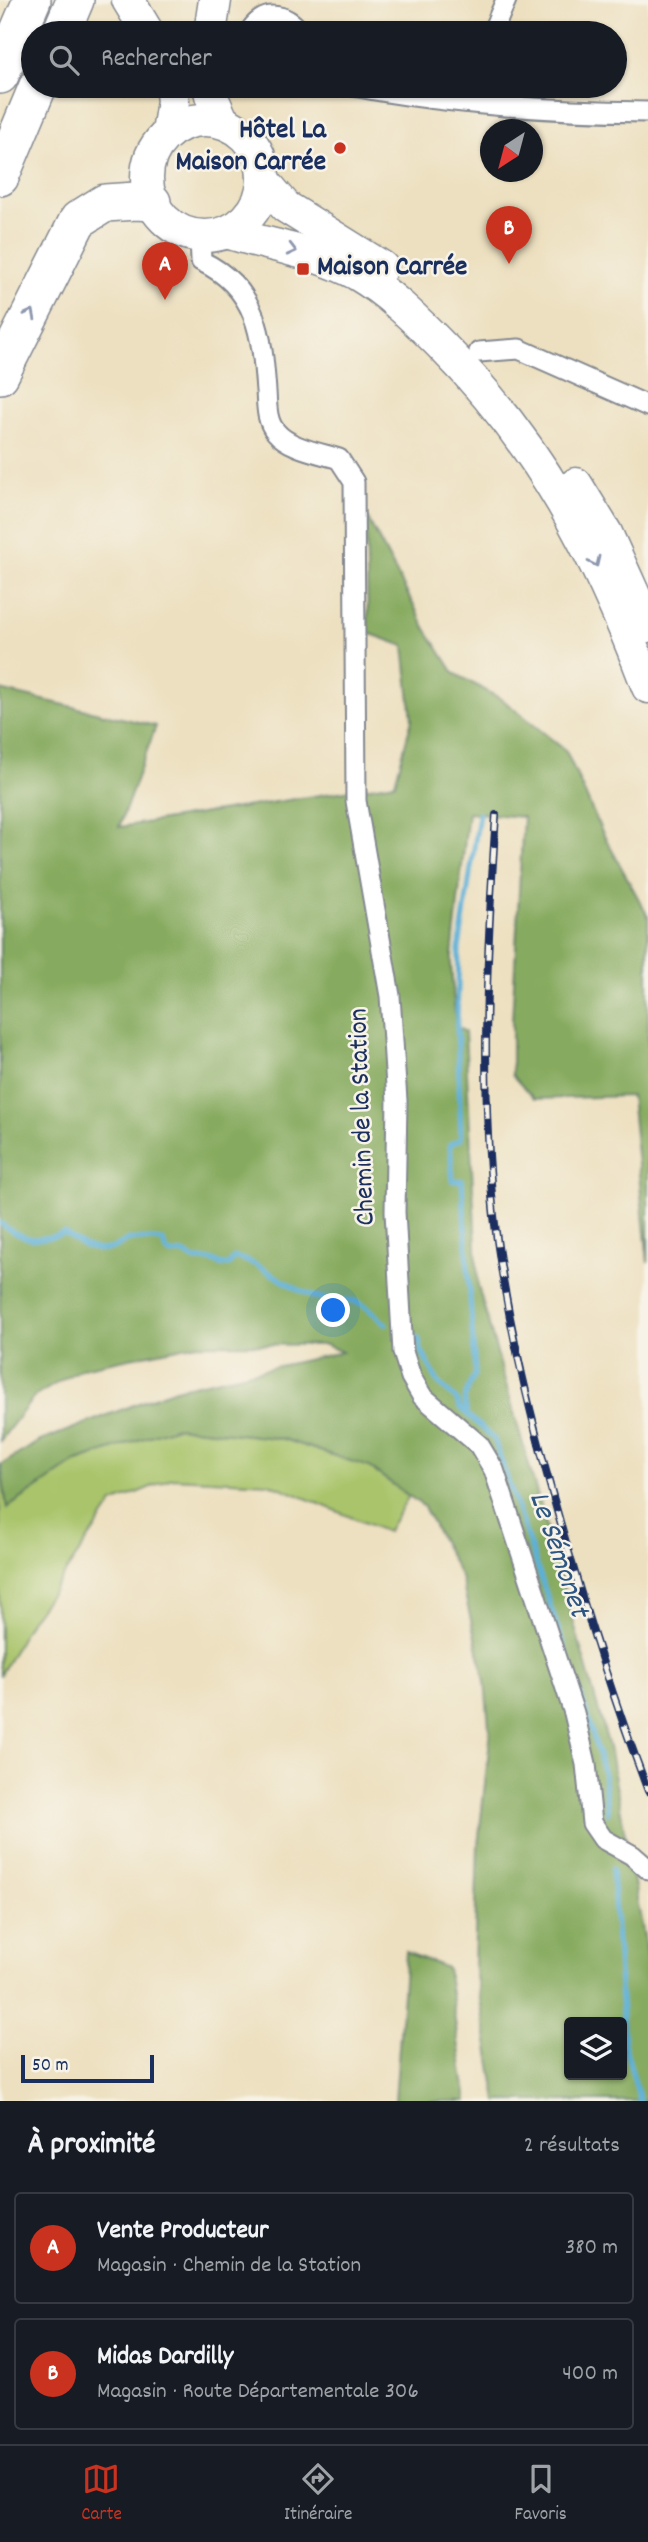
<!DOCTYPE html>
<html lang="fr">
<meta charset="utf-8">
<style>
body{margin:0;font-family:Dekko,sans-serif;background:#242831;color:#f1f3f6}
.controls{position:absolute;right:21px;bottom:21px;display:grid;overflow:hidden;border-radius:7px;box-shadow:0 2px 5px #0004}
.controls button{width:63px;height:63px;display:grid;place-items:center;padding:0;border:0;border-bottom:2px solid #363941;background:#171b24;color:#f1f3f6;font:35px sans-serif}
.compass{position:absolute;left:480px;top:119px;width:63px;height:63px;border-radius:50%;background:#171b24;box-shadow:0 2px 5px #0004;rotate:216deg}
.scale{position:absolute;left:21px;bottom:18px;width:133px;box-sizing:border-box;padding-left:7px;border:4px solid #1b2f5e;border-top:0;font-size:19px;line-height:24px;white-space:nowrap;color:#1b2f5e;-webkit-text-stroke:5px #f7f3e8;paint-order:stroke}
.you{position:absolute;left:334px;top:1311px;width:24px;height:24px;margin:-18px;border:5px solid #fff;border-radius:50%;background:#1a73e8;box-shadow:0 0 0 10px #1a73e833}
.badge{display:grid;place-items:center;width:46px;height:46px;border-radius:50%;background:#c8321e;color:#fff;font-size:23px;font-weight:700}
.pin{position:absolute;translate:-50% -58px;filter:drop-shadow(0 2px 4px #0008)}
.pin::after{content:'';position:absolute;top:37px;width:24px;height:21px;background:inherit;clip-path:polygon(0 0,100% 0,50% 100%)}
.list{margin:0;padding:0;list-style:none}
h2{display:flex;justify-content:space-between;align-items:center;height:91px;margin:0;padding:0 28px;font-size:30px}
h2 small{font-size:23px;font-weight:400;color:#9ea1a6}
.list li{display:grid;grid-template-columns:46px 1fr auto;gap:21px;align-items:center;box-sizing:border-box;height:112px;margin:0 14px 14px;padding:0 14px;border:2px solid #363941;border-radius:7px}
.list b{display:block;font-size:26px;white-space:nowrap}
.list p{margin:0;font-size:23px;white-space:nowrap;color:#9ea1a6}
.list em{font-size:23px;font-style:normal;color:#9ea1a6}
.icon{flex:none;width:38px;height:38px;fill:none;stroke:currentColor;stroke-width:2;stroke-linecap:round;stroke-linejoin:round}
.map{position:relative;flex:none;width:648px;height:2101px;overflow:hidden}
.search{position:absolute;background:#171b24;box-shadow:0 2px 5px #0004;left:21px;right:21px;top:21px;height:77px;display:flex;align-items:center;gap:18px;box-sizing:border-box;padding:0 24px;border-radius:38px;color:#9ea1a6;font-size:26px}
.sheet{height:343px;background:#171b24}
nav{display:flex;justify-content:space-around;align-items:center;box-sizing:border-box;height:98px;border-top:2px solid #363941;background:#171b24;font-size:19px;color:#9ea1a6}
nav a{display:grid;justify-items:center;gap:4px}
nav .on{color:#c8321e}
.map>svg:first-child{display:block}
</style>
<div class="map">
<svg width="648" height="2101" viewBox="0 0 648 2101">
<rect width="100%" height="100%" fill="#f7f3e8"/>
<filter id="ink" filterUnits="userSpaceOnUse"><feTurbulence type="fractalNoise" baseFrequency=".0143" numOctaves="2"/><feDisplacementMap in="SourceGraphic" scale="14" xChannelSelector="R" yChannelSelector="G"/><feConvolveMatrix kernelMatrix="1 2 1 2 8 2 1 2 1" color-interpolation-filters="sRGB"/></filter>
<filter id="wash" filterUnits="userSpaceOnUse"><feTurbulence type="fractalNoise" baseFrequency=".00686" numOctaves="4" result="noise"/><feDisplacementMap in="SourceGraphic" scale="28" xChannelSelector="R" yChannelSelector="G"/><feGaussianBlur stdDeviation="1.57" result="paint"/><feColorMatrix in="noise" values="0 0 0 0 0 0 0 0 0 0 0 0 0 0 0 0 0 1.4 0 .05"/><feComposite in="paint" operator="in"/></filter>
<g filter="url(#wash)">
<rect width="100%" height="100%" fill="#ede0c0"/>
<polygon fill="#a9c46b" stroke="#627a64" stroke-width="2" points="176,1427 283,1439 369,1467 409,1496 387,1532 269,1483 172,1478 113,1503 53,1591 30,1621 0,1676 0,1463 7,1508 77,1461"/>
<g fill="#86aa5f" stroke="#506c5e" stroke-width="2" fill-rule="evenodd">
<path d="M 366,515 L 426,629 L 454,673 L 503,700 L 566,751 L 601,830 L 648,916 L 648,1263 L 631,1096 L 534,1099 L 512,1075 L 512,1021 L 523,817 L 468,812 L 451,965 L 456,1026 L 465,1032 L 478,1286 L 609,1747 L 648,1958 L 648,2101 L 497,2101 L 474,1964 L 478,1845 L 490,1739 L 485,1681 L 461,1577 L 424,1507 L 369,1467 L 283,1439 L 176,1427 L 77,1461 L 7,1508 L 1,1465 L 38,1442 L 175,1389 L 342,1352 L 326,1345 L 198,1344 L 82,1368 L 34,1397 L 0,1441 L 0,690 L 156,726 L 119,827 L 395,783 L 412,719 L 404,646 L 368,633 ZM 569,2022 L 622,2022 L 622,2075 L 569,2075 Z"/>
<polygon points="406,1952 447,1968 467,2101 395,2101"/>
</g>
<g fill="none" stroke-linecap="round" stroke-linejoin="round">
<g stroke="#5cb0d8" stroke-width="5">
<path d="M 0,1223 C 25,1242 36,1242 65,1233 C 79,1245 94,1254 113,1248 C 118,1246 123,1242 128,1240 C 140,1238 151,1240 163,1241 L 167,1251 L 171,1254 L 184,1253 L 195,1260 L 211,1260 L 222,1265 L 229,1265 L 234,1257 C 268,1264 292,1294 328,1300 C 339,1302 349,1298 360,1303 C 369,1308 378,1318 386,1324"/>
<polyline points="414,1336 419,1339 421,1350 439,1384 456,1399 460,1408 494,1439 588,1717 603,1771 608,1813"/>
<polyline points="467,1412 464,1399 475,1372 462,1180 453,1181 450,1144 461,1139 457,1025 459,949 479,814"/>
<polyline points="612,1869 624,2043 640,2101"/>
</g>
</g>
</g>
<g filter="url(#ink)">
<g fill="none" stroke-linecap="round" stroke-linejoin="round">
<g stroke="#84888f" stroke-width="23">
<g id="minor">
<path d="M 249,33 C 262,9 286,12 301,33"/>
<polyline points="492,33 506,0"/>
<path d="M 353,86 C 450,105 549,111 648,112"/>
<path d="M 200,236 L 201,261 C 258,288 262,336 266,391 C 267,405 266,421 276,432 C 289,448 321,453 339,459 L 354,482 L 356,801 L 390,996 L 397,1101 L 395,1212 L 403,1352 L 411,1377 L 422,1396 L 479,1445 L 494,1470 L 574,1713 L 586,1764 L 592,1823 L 603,1839 L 632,1855 L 648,1869"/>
<polyline points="479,352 519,349 648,406"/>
</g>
</g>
<g stroke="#84888f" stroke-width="35">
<g id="primary">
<polyline points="128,0 148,33"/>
<polyline points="210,33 215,0"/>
<polyline points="209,86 211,95 223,122"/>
<circle cx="205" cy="178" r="58"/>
<polyline points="168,133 173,101 171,86"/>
<polyline points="263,180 286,207 382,267"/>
<path d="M 227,232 C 270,246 317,252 357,274 C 388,292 413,317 438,342 C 541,445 597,553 648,687"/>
<polyline points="576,484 606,533 648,626"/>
</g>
</g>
<g stroke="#84888f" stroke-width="40">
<g id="motorway">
<polyline points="61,33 75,0"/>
<polyline points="0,75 32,0"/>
<polyline points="0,177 38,86"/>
<polyline points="0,375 78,220 105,203 136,201 152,202"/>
</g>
</g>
<use href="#minor" stroke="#fff" stroke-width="19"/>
<use href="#primary" stroke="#fff" stroke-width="32"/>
<use href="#motorway" stroke="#fff" stroke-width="37"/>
<g stroke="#1b2f5e" stroke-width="8">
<path id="rail" d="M 496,815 C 487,948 480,1083 494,1216 C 505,1312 528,1407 554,1500 C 581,1598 612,1696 648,1791"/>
</g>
<use href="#rail" stroke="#f7f3e8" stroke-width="5" stroke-dasharray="16" stroke-linecap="butt"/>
</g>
<defs><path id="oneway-chevron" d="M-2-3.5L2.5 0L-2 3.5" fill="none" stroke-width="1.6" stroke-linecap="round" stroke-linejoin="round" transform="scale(1.75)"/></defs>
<g stroke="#8d97ae">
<use href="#oneway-chevron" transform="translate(292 250) rotate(14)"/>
<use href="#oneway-chevron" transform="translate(31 314) rotate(-63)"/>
<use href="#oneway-chevron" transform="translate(595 562) rotate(65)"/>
</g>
</g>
<g fill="#c8321e" stroke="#f7f3e8" stroke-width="2.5">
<circle cx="340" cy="148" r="7"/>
<rect x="296" y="262" width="14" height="14" rx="3.5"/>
</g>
<g text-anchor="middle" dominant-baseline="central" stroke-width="5" stroke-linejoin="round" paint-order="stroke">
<g font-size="28" font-weight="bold" fill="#1b2f5e" stroke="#f7f3e8" text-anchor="end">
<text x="326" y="132">Hôtel La<tspan x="326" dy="32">Maison Carrée</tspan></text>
<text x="317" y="269" text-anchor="start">Maison Carrée</text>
</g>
<g font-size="28" fill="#1b2f5e" stroke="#f7f3e8">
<text transform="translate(364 1117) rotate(-92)">Chemin de la Station</text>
</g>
<g font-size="30" font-style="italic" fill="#2e5683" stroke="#f7f3e8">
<text transform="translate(557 1555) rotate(71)">Le Sémonet</text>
</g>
</g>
</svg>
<div class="controls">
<button><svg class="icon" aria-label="layers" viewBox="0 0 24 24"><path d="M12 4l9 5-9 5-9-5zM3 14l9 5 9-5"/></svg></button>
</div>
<svg class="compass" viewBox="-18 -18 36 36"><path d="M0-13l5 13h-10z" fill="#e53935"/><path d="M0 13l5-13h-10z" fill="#9ea1a6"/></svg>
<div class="scale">50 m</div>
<div class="you"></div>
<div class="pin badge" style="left:165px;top:300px">A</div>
<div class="pin badge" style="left:509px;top:264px">B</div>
<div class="search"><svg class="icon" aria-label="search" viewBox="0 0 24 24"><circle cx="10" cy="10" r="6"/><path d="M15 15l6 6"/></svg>Rechercher</div>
</div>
<section class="sheet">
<h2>À proximité<small>2 résultats</small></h2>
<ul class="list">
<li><span class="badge">A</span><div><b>Vente Producteur</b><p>Magasin · Chemin de la Station</p></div><em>380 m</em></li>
<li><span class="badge">B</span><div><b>Midas Dardilly</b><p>Magasin · Route Départementale 306</p></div><em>400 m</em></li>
</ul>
</section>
<nav>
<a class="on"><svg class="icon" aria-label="map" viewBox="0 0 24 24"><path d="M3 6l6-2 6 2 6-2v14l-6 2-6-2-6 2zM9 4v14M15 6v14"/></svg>Carte</a>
<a><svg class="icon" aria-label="directions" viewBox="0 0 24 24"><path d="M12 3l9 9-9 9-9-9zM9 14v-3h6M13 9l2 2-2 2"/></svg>Itinéraire</a>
<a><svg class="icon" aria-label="saved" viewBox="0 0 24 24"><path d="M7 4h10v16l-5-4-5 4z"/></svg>Favoris</a>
</nav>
